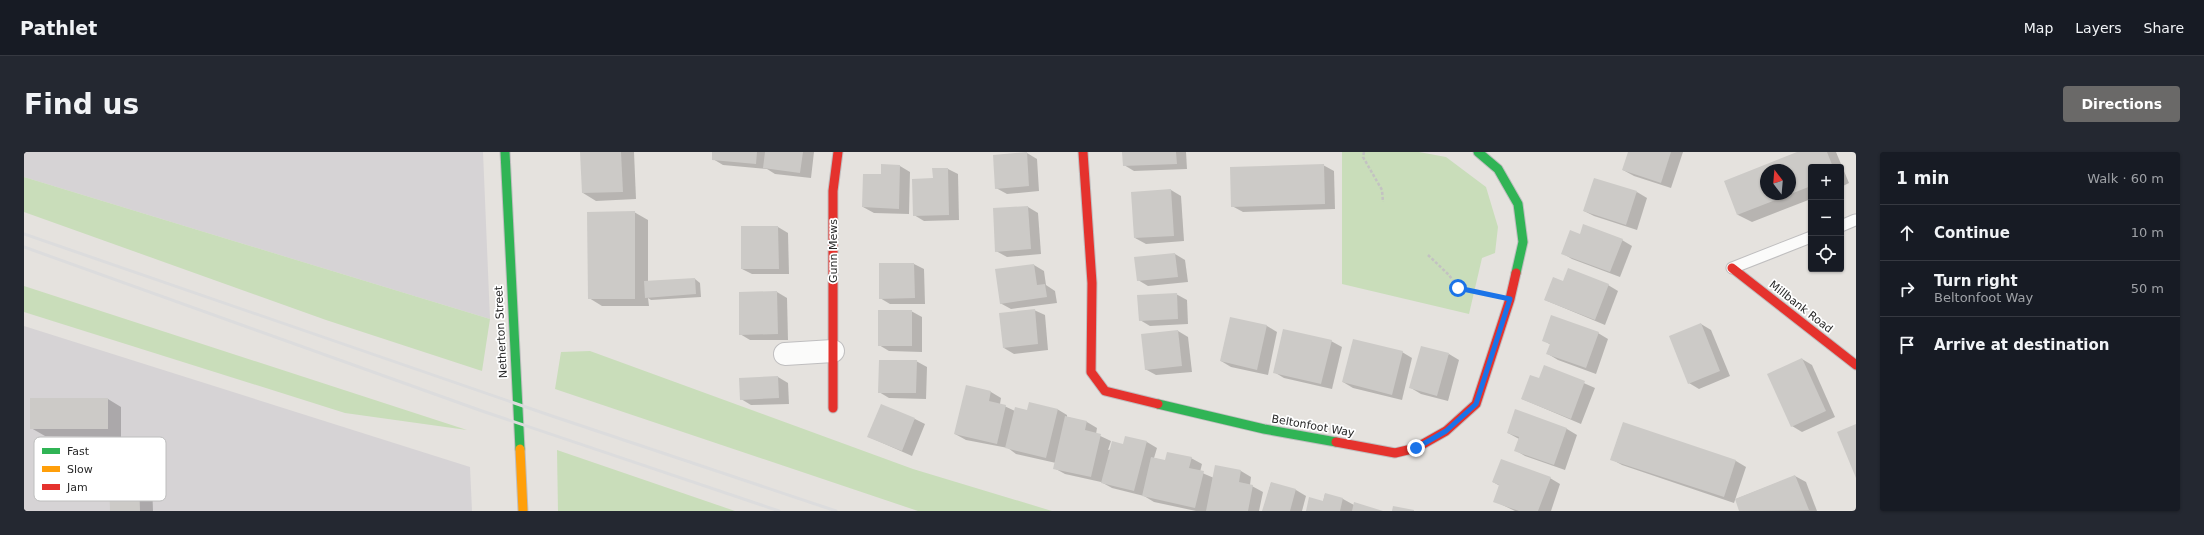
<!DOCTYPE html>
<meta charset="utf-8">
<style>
body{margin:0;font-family:"DejaVu Sans",sans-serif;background:#242831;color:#f1f3f6}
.controls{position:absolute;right:12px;top:12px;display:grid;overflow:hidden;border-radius:4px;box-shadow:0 1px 3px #0004}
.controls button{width:36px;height:36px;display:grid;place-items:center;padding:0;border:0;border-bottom:1px solid #363941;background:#171b24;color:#f1f3f6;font:20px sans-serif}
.compass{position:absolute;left:1736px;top:12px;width:36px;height:36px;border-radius:50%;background:#171b24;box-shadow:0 1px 3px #0004;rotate:344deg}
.stop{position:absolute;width:12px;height:12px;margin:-9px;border:3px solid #1a73e8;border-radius:50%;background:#fff}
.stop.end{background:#1a73e8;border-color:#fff;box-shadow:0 1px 4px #0008}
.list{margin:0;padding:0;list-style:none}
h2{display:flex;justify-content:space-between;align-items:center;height:52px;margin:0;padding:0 16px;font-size:17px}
h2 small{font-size:13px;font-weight:400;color:#9ea1a6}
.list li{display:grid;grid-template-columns:26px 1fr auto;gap:12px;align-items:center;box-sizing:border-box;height:56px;padding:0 16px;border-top:1px solid #363941}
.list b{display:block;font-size:15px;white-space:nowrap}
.list p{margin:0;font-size:13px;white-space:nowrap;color:#9ea1a6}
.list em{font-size:13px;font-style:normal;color:#9ea1a6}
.icon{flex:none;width:22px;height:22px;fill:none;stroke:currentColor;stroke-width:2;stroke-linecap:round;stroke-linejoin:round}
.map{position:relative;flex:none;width:1832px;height:359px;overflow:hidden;border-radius:4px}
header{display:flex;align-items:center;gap:24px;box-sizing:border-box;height:56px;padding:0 20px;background:#171b24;border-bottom:1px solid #363941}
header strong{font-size:19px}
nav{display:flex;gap:22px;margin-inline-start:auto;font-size:14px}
.intro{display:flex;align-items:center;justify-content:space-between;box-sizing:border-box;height:96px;padding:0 24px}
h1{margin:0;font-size:28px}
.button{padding:10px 18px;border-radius:4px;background:#6a6968;color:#fff;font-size:14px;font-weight:700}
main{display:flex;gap:24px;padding:0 24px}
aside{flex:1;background:#171b24;border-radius:4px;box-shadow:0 1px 3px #0004}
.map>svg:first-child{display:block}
</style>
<header>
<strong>Pathlet</strong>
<nav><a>Map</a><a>Layers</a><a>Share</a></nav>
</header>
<div class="intro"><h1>Find us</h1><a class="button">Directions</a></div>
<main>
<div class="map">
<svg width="1832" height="359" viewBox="0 0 1832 359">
<rect width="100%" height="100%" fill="#e5e2de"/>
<g fill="#d6d3d5">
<polygon points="0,0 459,0 466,167 0,25"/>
<polygon points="0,174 446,315 448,359 0,359"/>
</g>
<g fill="#c9ddba">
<polygon points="1318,0 1395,0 1422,5 1462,35 1474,75 1471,101 1458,106 1445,162 1318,132"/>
<polygon points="0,25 466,167 458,219 302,168 0,60"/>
<polygon points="0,134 443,278 321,261 0,160"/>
<polygon points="566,199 889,317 1028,359 894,359 531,237 537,200"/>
<polygon points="533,298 711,359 534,359"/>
</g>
<g fill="#0003" fill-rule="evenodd">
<polygon points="557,0 610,0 612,47 572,49 559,41"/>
<polygon points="689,0 790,0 787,26 751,22 743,17 699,13 689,7"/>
<polygon points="1099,0 1162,0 1163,17 1110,19 1100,13"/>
<polygon points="1605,0 1659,0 1647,36 1610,24 1599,18"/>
<path d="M 1776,0 L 1812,0 L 1825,31 L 1817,35 L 1817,15 L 1787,15 L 1787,47 L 1728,70 L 1714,63 L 1701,30 ZM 1742,18 L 1766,18 L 1766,42 L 1742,42 Z"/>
<polygon points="1003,1 1013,7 1015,39 983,42 972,36"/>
<polygon points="858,13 876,14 886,20 885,62 850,61 839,55 858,23"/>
<polygon points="1299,13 1310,19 1311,57 1219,60 1208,54"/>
<polygon points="924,17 934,22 935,68 900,69 890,63 910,27"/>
<polygon points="1147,38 1157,44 1160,89 1122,92 1111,86"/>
<polygon points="1613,40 1623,46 1613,78 1570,64 1560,59"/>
<polygon points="1004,55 1014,61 1017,102 983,105 972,99"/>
<polygon points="610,60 624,68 624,130 671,127 676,131 677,145 627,148 624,146 625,154 578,154 565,146"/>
<polygon points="718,75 754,75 764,81 765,122 728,122 718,117"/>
<polygon points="1556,83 1598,88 1608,94 1596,125 1548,107 1538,101"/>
<polygon points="1151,102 1161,108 1164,130 1124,134 1114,128 1111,106"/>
<polygon points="890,112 900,117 901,152 866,152 856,146"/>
<polygon points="1010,113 1020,119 1022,133 1031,139 1033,151 987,157 976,151"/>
<polygon points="1540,130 1584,133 1594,139 1581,173 1521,148"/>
<polygon points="753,140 763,146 764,188 726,188 716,182 716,141"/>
<polygon points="1152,142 1163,148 1164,172 1126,174 1116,168"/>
<polygon points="1010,158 1021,163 1024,198 990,202 980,196"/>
<polygon points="887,159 898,165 898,200 865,199 855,193"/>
<polygon points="1207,166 1243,174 1253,180 1244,223 1207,215 1197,209"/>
<polygon points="1677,172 1687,178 1706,224 1675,237 1665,231"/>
<polygon points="1154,179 1164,185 1168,220 1132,223 1121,217"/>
<polygon points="1574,181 1584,187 1572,222 1534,208 1524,202 1527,193 1519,188"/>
<polygon points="1307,189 1318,195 1308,237 1260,226 1250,220"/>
<polygon points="1378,200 1388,206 1378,248 1329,236 1319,230"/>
<polygon points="1425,202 1435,208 1424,249 1397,242 1387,236"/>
<polygon points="1778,207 1788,213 1811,265 1778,280 1768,274"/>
<polygon points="892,209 903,215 902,247 865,246 855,240"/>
<polygon points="1521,214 1571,236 1557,272 1498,247 1516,227"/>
<polygon points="754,225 764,231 765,252 727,253 717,247"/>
<polygon points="943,234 967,240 977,246 976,252 991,259 1033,257 1043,263 1043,265 1063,270 1073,276 1072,282 1087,289 1084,298 1123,290 1133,296 1130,306 1142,309 1167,306 1178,312 1176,320 1190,326 1192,314 1217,319 1227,325 1226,333 1239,340 1235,359 1172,359 1130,350 1120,344 1088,336 1077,330 1041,322 1030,316 1032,311 992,302 984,296 942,288 931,282"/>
<polygon points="84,247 97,255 97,285 21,284 7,276"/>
<polygon points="1492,259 1543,277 1553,283 1541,318 1501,304 1491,298 1495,287 1484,281"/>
<polygon points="891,267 901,272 888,304 845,285"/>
<polygon points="1599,272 1712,309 1722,315 1710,351 1598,313 1587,307"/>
<polygon points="113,292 127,300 129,359 87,359"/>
<polygon points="1771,324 1782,330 1793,359 1716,359 1712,347"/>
<polygon points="1526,326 1536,332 1527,359 1491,359 1470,349 1476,334 1469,330"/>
<polygon points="1247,331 1272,338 1282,344 1278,359 1239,359"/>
<polygon points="1301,342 1319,347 1330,353 1356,359 1283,359 1299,350"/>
</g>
<g fill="#cccac7" fill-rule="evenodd">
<polygon points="556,0 597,0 599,40 558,41"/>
<polygon points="688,0 733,0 732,12 688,8"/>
<polygon points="741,0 779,0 776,21 739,16"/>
<polygon points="1003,0 1005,34 971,37 969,3"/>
<polygon points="1098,0 1152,0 1153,12 1099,14"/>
<polygon points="1604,0 1647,0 1637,31 1598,18"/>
<path d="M 1773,0 L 1803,0 L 1809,15 L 1787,15 L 1787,34 L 1713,63 L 1700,29 ZM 1742,18 L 1766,18 L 1766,42 L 1742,42 Z"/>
<polygon points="857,12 876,13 875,57 838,55 839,22 857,22"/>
<polygon points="1300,12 1301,52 1207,55 1206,15"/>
<polygon points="908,16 924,16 925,63 889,64 888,27 909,26"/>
<polygon points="1570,26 1613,39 1602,73 1559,59"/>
<polygon points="1147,37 1150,84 1110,86 1107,40"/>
<polygon points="1004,54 1007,97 971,100 969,56"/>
<polygon points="611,59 611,147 564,147 563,60"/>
<polygon points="1559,72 1599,87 1586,120 1537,102 1546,78 1556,82"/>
<polygon points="717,74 754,74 755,117 717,117"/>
<polygon points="1151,101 1154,125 1113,129 1110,105"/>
<polygon points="855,111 890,111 891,146 855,147"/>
<polygon points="1010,112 1013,133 1021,132 1023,145 976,152 971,117"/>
<polygon points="1544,116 1585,132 1571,168 1520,148 1529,125 1539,129"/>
<polygon points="671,126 672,142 621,146 620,129"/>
<polygon points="753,139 754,182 715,183 715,140"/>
<polygon points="1153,141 1154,167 1115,169 1113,143"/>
<polygon points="1011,157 1014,192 979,196 975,161"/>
<rect x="854" y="158" width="34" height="36"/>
<polygon points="1527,163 1575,180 1562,216 1522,202 1526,192 1518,189"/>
<polygon points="1206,165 1243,173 1233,218 1196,209"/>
<polygon points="1677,171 1696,219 1664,232 1645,184"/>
<polygon points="1259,177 1308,188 1297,232 1249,221"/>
<polygon points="1154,178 1158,214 1121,218 1117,182"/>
<polygon points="1329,187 1379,199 1368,243 1318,230"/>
<polygon points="1397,194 1425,201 1413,244 1385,236"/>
<polygon points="1778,206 1802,259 1767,275 1743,222"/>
<polygon points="855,208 893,208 892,241 854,241"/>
<polygon points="1520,213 1561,229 1547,267 1497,247 1506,223 1515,226"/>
<polygon points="754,224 755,246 716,248 715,226"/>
<polygon points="942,233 967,239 965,249 982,253 973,292 930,282"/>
<rect x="6" y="246" width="78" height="31"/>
<polygon points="1005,250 1034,257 1022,306 981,296 991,255 1003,258"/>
<polygon points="857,252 891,266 878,299 843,285"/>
<polygon points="1491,257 1543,276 1530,313 1490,299 1495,285 1483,281"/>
<polygon points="1041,264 1063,269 1061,278 1077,282 1067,325 1029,317"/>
<polygon points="1599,270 1712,308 1700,345 1586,308"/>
<polygon points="1832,272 1832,326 1813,280"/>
<polygon points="1101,284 1123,289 1110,339 1077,331 1088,289 1099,292"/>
<polygon points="114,291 116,359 86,359 84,293"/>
<polygon points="1143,300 1168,305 1165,316 1180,319 1171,356 1118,344 1127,305 1141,308"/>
<polygon points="1477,307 1527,325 1514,359 1495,359 1469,350 1475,333 1468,330"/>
<polygon points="1191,313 1217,318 1215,330 1229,333 1224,359 1182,359"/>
<polygon points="1771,323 1785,358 1715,359 1711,347"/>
<polygon points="1247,330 1272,337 1266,359 1238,359"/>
<polygon points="1301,341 1319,346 1316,359 1282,359 1285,345 1299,349"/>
<polygon points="1330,350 1359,359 1328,359"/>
<polygon points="1369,354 1390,358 1390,359 1368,359"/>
</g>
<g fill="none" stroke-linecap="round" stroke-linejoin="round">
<g stroke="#bfbebf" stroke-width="13">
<g id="lane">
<polyline points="1817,74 1831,68"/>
<polyline points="1708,116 1787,85"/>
</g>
</g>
<g stroke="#bfbebf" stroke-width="24">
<polyline id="street" points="761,202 809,199"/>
</g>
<g stroke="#bfbebf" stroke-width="11">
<g id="fast">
<polyline points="481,0 496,297"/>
<polyline points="1454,0 1474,17 1494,52 1499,90 1492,121"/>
<polyline points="1134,252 1240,277 1312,290"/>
</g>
</g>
<g stroke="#bfbebf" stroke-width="11">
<polyline id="slow" points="496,297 499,359"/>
</g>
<g stroke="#bfbebf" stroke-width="11">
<g id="jam">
<polyline points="1059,0 1068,131 1067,220 1081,239 1134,252"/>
<polyline points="1708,116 1832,213"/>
<polyline points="809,256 809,39 814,0"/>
<polyline points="1312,290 1371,301 1392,296 1422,279 1452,252 1486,147 1492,121"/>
</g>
</g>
<g stroke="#c3c2c2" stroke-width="2.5" stroke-dasharray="3 2" stroke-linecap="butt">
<polyline points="1340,0 1339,5 1358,38 1359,50"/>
<polyline points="1404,103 1425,123 1434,136 1461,142"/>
</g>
<use href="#lane" stroke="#fbfbfa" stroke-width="11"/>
<use href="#street" stroke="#fbfbfa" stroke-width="22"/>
<use href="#fast" stroke="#30b455" stroke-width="9"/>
<use href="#slow" stroke="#ff9f0a" stroke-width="9"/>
<use href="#jam" stroke="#e5322d" stroke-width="9"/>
<g stroke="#dcdcdd" stroke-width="3">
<polyline points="0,82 528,264 812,359"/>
<polyline points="0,95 458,259 755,359"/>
</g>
</g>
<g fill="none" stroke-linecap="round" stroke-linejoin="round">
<polyline stroke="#1a73e8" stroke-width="5" points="1392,296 1422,279 1452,252 1486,147 1434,136"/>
</g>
<g text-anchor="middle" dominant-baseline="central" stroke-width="3.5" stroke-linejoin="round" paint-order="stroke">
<g font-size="11" fill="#282828" stroke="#fff">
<text transform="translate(809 99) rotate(-90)">Gunn Mews</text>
<text transform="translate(1777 155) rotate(38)">Millbank Road</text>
<text transform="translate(477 180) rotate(-93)">Netherton Street</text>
<text transform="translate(1289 274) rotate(10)">Beltonfoot Way</text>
</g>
</g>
<rect x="10" y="285" width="132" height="64" rx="6" fill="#fff" stroke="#bebebe" stroke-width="1"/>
<rect x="18" y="296" width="18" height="6" fill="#30b455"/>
<rect x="18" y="314" width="18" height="6" fill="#ff9f0a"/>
<rect x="18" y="332" width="18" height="6" fill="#e5322d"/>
<g font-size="11" fill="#282828">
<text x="43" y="303">Fast</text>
<text x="43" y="321">Slow</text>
<text x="43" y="339">Jam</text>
</g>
</svg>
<div class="controls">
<button>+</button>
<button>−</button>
<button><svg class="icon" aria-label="locate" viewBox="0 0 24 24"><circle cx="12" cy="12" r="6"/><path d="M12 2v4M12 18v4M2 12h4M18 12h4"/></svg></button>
</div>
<svg class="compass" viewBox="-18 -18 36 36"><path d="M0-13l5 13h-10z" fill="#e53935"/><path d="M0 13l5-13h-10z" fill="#9ea1a6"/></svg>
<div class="stop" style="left:1434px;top:136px"></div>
<div class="stop end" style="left:1392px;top:296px"></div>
</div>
<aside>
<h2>1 min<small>Walk · 60 m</small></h2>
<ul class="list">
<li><svg class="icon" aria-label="ahead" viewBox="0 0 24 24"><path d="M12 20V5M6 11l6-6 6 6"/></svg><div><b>Continue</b></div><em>10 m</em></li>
<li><svg class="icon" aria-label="right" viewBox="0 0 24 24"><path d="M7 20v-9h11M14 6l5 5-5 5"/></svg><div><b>Turn right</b><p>Beltonfoot Way</p></div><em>50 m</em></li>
<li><svg class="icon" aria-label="arrive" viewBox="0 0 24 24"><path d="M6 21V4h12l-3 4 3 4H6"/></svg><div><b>Arrive at destination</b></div></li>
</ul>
</aside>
</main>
